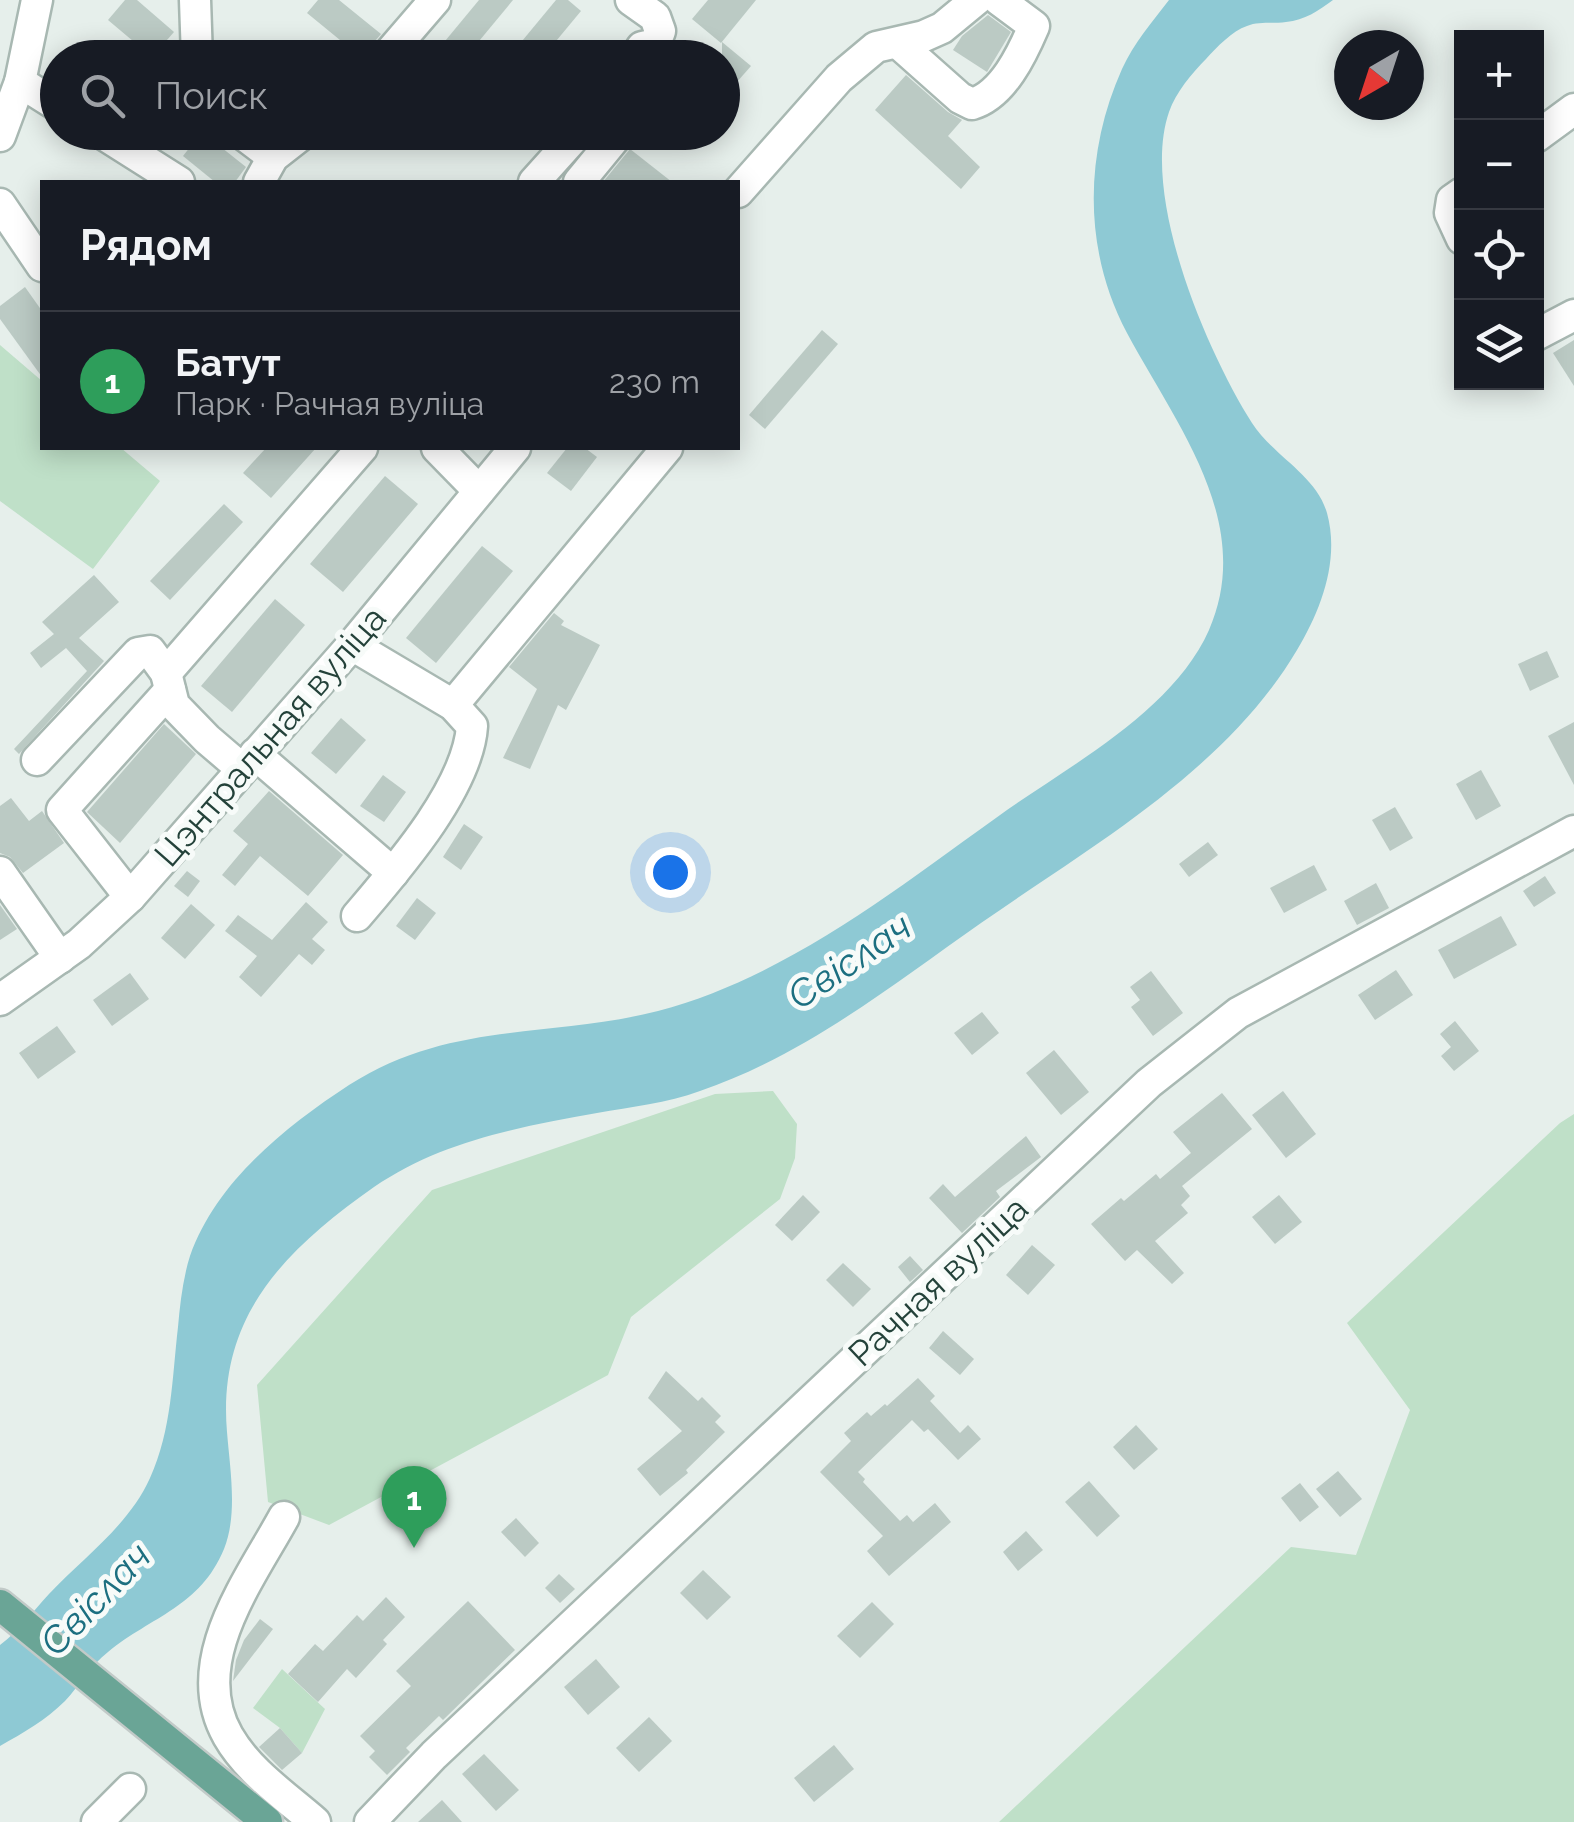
<!DOCTYPE html>
<html lang="ru">
<meta charset="utf-8">
<style>
body{margin:0;font-family:Raleway,sans-serif;background:#242831;color:#f1f3f6}
.controls{position:absolute;right:30px;top:30px;display:grid;overflow:hidden;border-radius:0px;box-shadow:0 5px 25px #0003}
.controls button{width:90px;height:90px;display:grid;place-items:center;padding:0;border:0;border-bottom:2px solid #363941;background:#171b24;color:#f1f3f6;font:50px sans-serif}
.compass{position:absolute;left:1334px;top:30px;width:90px;height:90px;border-radius:50%;background:#171b24;box-shadow:0 5px 25px #0003;rotate:219deg}
.you{position:absolute;left:670px;top:872px;width:35px;height:35px;margin:-25px;border:8px solid #fff;border-radius:50%;background:#1a73e8;box-shadow:0 0 0 15px #1a73e833}
.badge{display:grid;place-items:center;width:65px;height:65px;border-radius:50%;background:#8c9099;color:#fff;font-size:32px;font-weight:700}
.pin{position:absolute;translate:-50% -82px;filter:drop-shadow(0 2px 5px #0008)}
.pin::after{content:'';position:absolute;top:52px;width:35px;height:30px;background:inherit;clip-path:polygon(0 0,100% 0,50% 100%)}
.list{margin:0;padding:0;list-style:none}
h2{display:flex;justify-content:space-between;align-items:center;height:130px;margin:0;padding:0 40px;font-size:42px}
h2 small{font-size:32px;font-weight:400;color:#9ea1a6}
.list li{display:grid;grid-template-columns:65px 1fr auto;gap:30px;align-items:center;box-sizing:border-box;height:140px;padding:0 40px;border-top:2px solid #363941}
.list b{display:block;font-size:38px;white-space:nowrap}
.list p{margin:0;font-size:32px;white-space:nowrap;color:#9ea1a6}
.list em{font-size:32px;font-style:normal;color:#9ea1a6}
.icon{flex:none;width:55px;height:55px;fill:none;stroke:currentColor;stroke-width:2;stroke-linecap:round;stroke-linejoin:round}
.map{position:relative;flex:none;width:1574px;height:1822px;overflow:hidden}
.search{position:absolute;background:#171b24;box-shadow:0 5px 25px #0003;left:40px;top:40px;width:700px;height:110px;display:flex;align-items:center;gap:25px;box-sizing:border-box;padding:0 35px;border-radius:55px;color:#9ea1a6;font-size:38px}
.panel{position:absolute;background:#171b24;box-shadow:0 5px 25px #0003;left:40px;top:180px;width:700px;height:270px;border-radius:0px}
.map>svg:first-child{display:block}
</style>
<div class="map">
<svg width="1574" height="1822" viewBox="0 0 1574 1822">
<rect width="100%" height="100%" fill="#e6efeb"/>
<g fill="#bfe0c8">
<polygon points="0,345 42,381 42,448 121,448 160,481 93,569 0,501"/>
<polygon points="773,1091 797,1124 795,1158 780,1199 631,1317 608,1375 329,1525 268,1502 257,1385 432,1190 715,1094"/>
<polygon points="1574,1114 1574,1822 999,1822 1291,1547 1356,1555 1410,1410 1347,1323 1560,1123"/>
<polygon points="282,1669 325,1709 302,1753 280,1728 253,1708"/>
</g>
<path fill="#8ec9d4" d="M 1169,0 L 1333,0 C 1318,11 1305,20 1286,22 C 1274,24 1259,21 1247,26 C 1232,31 1217,47 1206,59 C 1192,73 1176,92 1169,112 C 1140,196 1207,352 1252,423 C 1273,456 1316,475 1327,513 C 1340,560 1321,610 1297,650 C 1226,770 1093,845 981,923 C 891,986 805,1055 700,1091 C 667,1103 631,1107 597,1113 C 519,1127 441,1141 374,1187 C 285,1250 217,1316 227,1432 C 230,1469 238,1514 224,1549 C 200,1607 152,1616 108,1652 C 90,1666 80,1685 65,1701 C 46,1720 23,1733 0,1746 L 0,1645 C 19,1631 33,1611 49,1594 C 84,1557 129,1525 150,1478 C 172,1430 172,1378 178,1327 C 180,1304 183,1278 190,1256 C 216,1182 285,1127 349,1085 C 451,1020 548,1039 658,1011 C 788,977 900,886 1007,810 C 1076,762 1174,709 1209,630 C 1256,522 1175,423 1127,333 C 1083,250 1084,154 1122,69 C 1134,43 1152,22 1169,0 Z"/>
<g fill="#bbcac4">
<polygon points="125,0 137,0 174,32 152,57 108,20"/>
<polygon points="318,0 339,0 381,34 370,47 367,58 362,58 307,13"/>
<polygon points="479,0 513,0 465,58 431,58"/>
<polygon points="556,0 568,0 581,11 542,58 508,58"/>
<polygon points="708,0 756,0 721,43 692,19"/>
<polygon points="988,15 1011,32 987,72 953,50 962,36"/>
<polygon points="722,42 751,66 722,99"/>
<polygon points="906,75 948,112 962,120 948,136 980,167 961,189 875,110"/>
<polygon points="202,132 246,167 235,182 215,182 183,156"/>
<polygon points="630,149 672,182 603,182"/>
<polygon points="25,287 42,311 42,377 0,319 0,306"/>
<polygon points="822,330 838,344 765,429 749,415"/>
<polygon points="1574,340 1574,386 1553,353"/>
<polygon points="266,448 316,448 271,498 243,473"/>
<polygon points="567,448 585,448 597,457 571,491 547,473"/>
<polygon points="385,476 418,504 343,592 310,564"/>
<polygon points="224,504 243,522 170,600 150,581"/>
<polygon points="482,546 513,571 436,663 406,638"/>
<polygon points="94,575 119,602 79,638 104,661 19,754 14,749 87,671 66,648 41,668 30,653 54,634 42,622"/>
<polygon points="275,599 305,625 232,712 201,686"/>
<polygon points="554,613 564,621 561,625 600,645 566,710 558,705 530,769 503,758 537,689 509,667"/>
<polygon points="1547,651 1559,677 1530,691 1518,664"/>
<polygon points="341,718 366,740 336,774 311,753"/>
<polygon points="1574,722 1574,785 1548,736"/>
<polygon points="164,724 196,754 120,843 87,812"/>
<polygon points="1481,770 1501,806 1476,820 1456,784"/>
<polygon points="383,775 406,792 384,822 360,806"/>
<polygon points="269,791 343,855 308,896 260,856 235,886 222,875 248,844 233,831"/>
<polygon points="11,798 29,821 42,811 64,843 23,873 10,857 0,853 0,806"/>
<polygon points="1395,807 1413,838 1390,851 1372,820"/>
<polygon points="464,824 483,837 461,870 443,857"/>
<polygon points="1208,842 1218,855 1189,877 1179,864"/>
<polygon points="1314,865 1327,890 1284,913 1270,888"/>
<polygon points="187,871 200,881 188,897 174,886"/>
<polygon points="1545,876 1556,893 1534,907 1523,891"/>
<polygon points="1376,883 1389,908 1357,925 1344,901"/>
<polygon points="417,898 436,913 415,940 396,926"/>
<polygon points="306,902 328,922 312,939 325,950 312,965 299,954 261,997 239,977 257,956 225,931 238,915 272,940"/>
<polygon points="191,904 215,925 185,959 161,938"/>
<polygon points="0,905 17,929 0,940"/>
<polygon points="1501,916 1517,945 1454,979 1438,950"/>
<polygon points="1396,970 1413,995 1375,1020 1358,995"/>
<polygon points="1151,971 1183,1013 1153,1036 1131,1007 1140,1000 1130,987"/>
<polygon points="130,973 149,999 112,1026 93,1000"/>
<polygon points="982,1012 999,1033 972,1055 954,1033"/>
<polygon points="1455,1021 1479,1051 1454,1071 1441,1056 1451,1047 1440,1034"/>
<polygon points="57,1026 76,1052 38,1079 19,1053"/>
<polygon points="1054,1050 1089,1092 1061,1115 1026,1073"/>
<polygon points="1283,1091 1316,1134 1286,1158 1252,1115"/>
<polygon points="1222,1093 1252,1129 1182,1186 1190,1196 1181,1205 1188,1213 1155,1241 1184,1273 1172,1284 1137,1250 1125,1261 1091,1224 1121,1198 1124,1201 1156,1174 1160,1179 1191,1153 1173,1132"/>
<polygon points="1026,1136 1041,1157 996,1191 1000,1197 962,1233 929,1198 943,1184 955,1197"/>
<polygon points="803,1195 820,1212 792,1241 775,1225"/>
<polygon points="1279,1195 1302,1222 1275,1244 1252,1217"/>
<polygon points="1032,1245 1055,1265 1028,1295 1006,1275"/>
<polygon points="910,1256 923,1270 910,1282 898,1267"/>
<polygon points="843,1263 871,1289 853,1307 826,1280"/>
<polygon points="943,1331 974,1359 960,1375 929,1348"/>
<polygon points="666,1371 698,1401 702,1397 721,1416 715,1422 725,1432 686,1470 688,1473 660,1496 637,1469 682,1431 648,1398"/>
<polygon points="918,1378 935,1396 930,1401 960,1433 968,1425 981,1439 958,1460 928,1429 924,1432 912,1420 858,1472 865,1479 863,1482 900,1521 907,1515 913,1522 935,1503 951,1522 889,1576 867,1551 883,1536 820,1472 851,1441 844,1433 867,1412 871,1416 885,1404 887,1406"/>
<polygon points="1136,1425 1158,1449 1134,1470 1113,1447"/>
<polygon points="1338,1471 1362,1499 1340,1517 1316,1489"/>
<polygon points="1089,1481 1120,1516 1097,1537 1065,1502"/>
<polygon points="1300,1483 1319,1507 1300,1522 1281,1498"/>
<polygon points="516,1518 539,1543 525,1557 501,1532"/>
<polygon points="1026,1531 1043,1550 1018,1571 1003,1552"/>
<polygon points="703,1570 731,1597 707,1620 680,1593"/>
<polygon points="559,1574 575,1589 560,1603 545,1588"/>
<polygon points="386,1597 405,1617 383,1640 387,1644 356,1678 347,1669 318,1702 288,1674 315,1644 323,1651 357,1615 363,1621"/>
<polygon points="468,1601 515,1650 443,1720 439,1716 406,1748 410,1752 387,1775 369,1757 375,1751 360,1736 411,1686 396,1671"/>
<polygon points="872,1602 894,1624 860,1658 837,1636"/>
<polygon points="260,1619 273,1629 233,1681 236,1660 244,1640"/>
<polygon points="596,1659 620,1687 588,1715 564,1687"/>
<polygon points="649,1717 672,1741 639,1772 616,1748"/>
<polygon points="280,1728 302,1753 282,1770 259,1747"/>
<polygon points="834,1745 854,1769 814,1802 794,1778"/>
<polygon points="484,1754 519,1790 496,1811 462,1774"/>
<polygon points="442,1800 462,1822 418,1822"/>
</g>
<g fill="none" stroke-linecap="round" stroke-linejoin="round">
<g stroke="#a8b8b2" stroke-width="35">
<g id="minor">
<polyline points="195,0 197,58"/>
<polyline points="631,0 655,17 660,31 655,44 642,47 635,58"/>
<path d="M 898,43 L 960,98 L 972,104 C 1003,95 1022,54 1034,26 L 999,0"/>
<polyline points="385,58 435,0"/>
<polyline points="20,82 58,106"/>
<polyline points="100,132 179,182"/>
<polyline points="240,132 273,157"/>
<polyline points="0,136 20,82 37,0"/>
<polyline points="1536,137 1574,109"/>
<polyline points="259,182 273,157 305,132"/>
<polyline points="534,182 579,132"/>
<polyline points="579,182 620,132"/>
<polyline points="738,192 839,78 876,47 924,36 942,28 976,0"/>
<polyline points="1462,193 1452,200 1450,213 1462,239"/>
<polyline points="0,204 42,266"/>
<polyline points="1536,335 1574,315"/>
<polyline points="437,448 479,491"/>
<path d="M 352,645 L 453,705 L 472,726 C 468,788 397,869 357,916"/>
<polyline points="166,673 362,448"/>
<polyline points="453,705 667,448"/>
<polyline points="255,754 393,873"/>
<polyline points="37,760 138,653 150,651 166,673 174,705 207,739 242,769"/>
<polyline points="0,872 60,958"/>
<polyline points="130,897 62,810 170,690"/>
<polyline points="0,1000 79,944 130,897 352,645 515,448"/>
<path d="M 284,1517 C 249,1581 186,1662 228,1736 C 248,1771 285,1796 315,1822"/>
<polyline points="97,1822 130,1789"/>
<polyline points="370,1822 434,1755 1149,1083 1238,1013 1574,831"/>
</g>
</g>
<g stroke="#c2cac8" stroke-width="35">
<polyline id="major" points="0,1605 267,1822"/>
</g>
<use href="#minor" stroke="#fff" stroke-width="30"/>
<use href="#major" stroke="#6aa596" stroke-width="30"/>
</g>
<g text-anchor="middle" dominant-baseline="central" stroke-width="10" stroke-linejoin="round" paint-order="stroke">
<g font-size="35" fill="#24423a" stroke="#f7fbf9">
<text transform="translate(270 736) rotate(-49)">Цэнтральная вуліца</text>
<text transform="translate(938 1281) rotate(-43)">Рачная вуліца</text>
</g>
<g font-size="38" font-style="italic" fill="#1c6f80" stroke="#f7fbf9">
<text transform="translate(849 961) rotate(-34)">Свіслач</text>
<text transform="translate(95 1599) rotate(-46)">Свіслач</text>
</g>
</g>
</svg>
<div class="controls">
<button>+</button>
<button>−</button>
<button><svg class="icon" aria-label="locate" viewBox="0 0 24 24"><circle cx="12" cy="12" r="6"/><path d="M12 2v4M12 18v4M2 12h4M18 12h4"/></svg></button>
<button><svg class="icon" aria-label="layers" viewBox="0 0 24 24"><path d="M12 4l9 5-9 5-9-5zM3 14l9 5 9-5"/></svg></button>
</div>
<svg class="compass" viewBox="-18 -18 36 36"><path d="M0-13l5 13h-10z" fill="#e53935"/><path d="M0 13l5-13h-10z" fill="#9ea1a6"/></svg>
<div class="you"></div>
<div class="pin badge" style="left:414px;top:1548px;background:#2e9e5b">1</div>
<div class="search"><svg class="icon" aria-label="search" viewBox="0 0 24 24"><circle cx="10" cy="10" r="6"/><path d="M15 15l6 6"/></svg>Поиск</div>
<section class="panel">
<h2>Рядом<small></small></h2>
<ul class="list">
<li><span class="badge" style="background:#2e9e5b">1</span><div><b>Батут</b><p>Парк · Рачная вуліца</p></div><em>230 m</em></li>
</ul>
</section>
</div>
